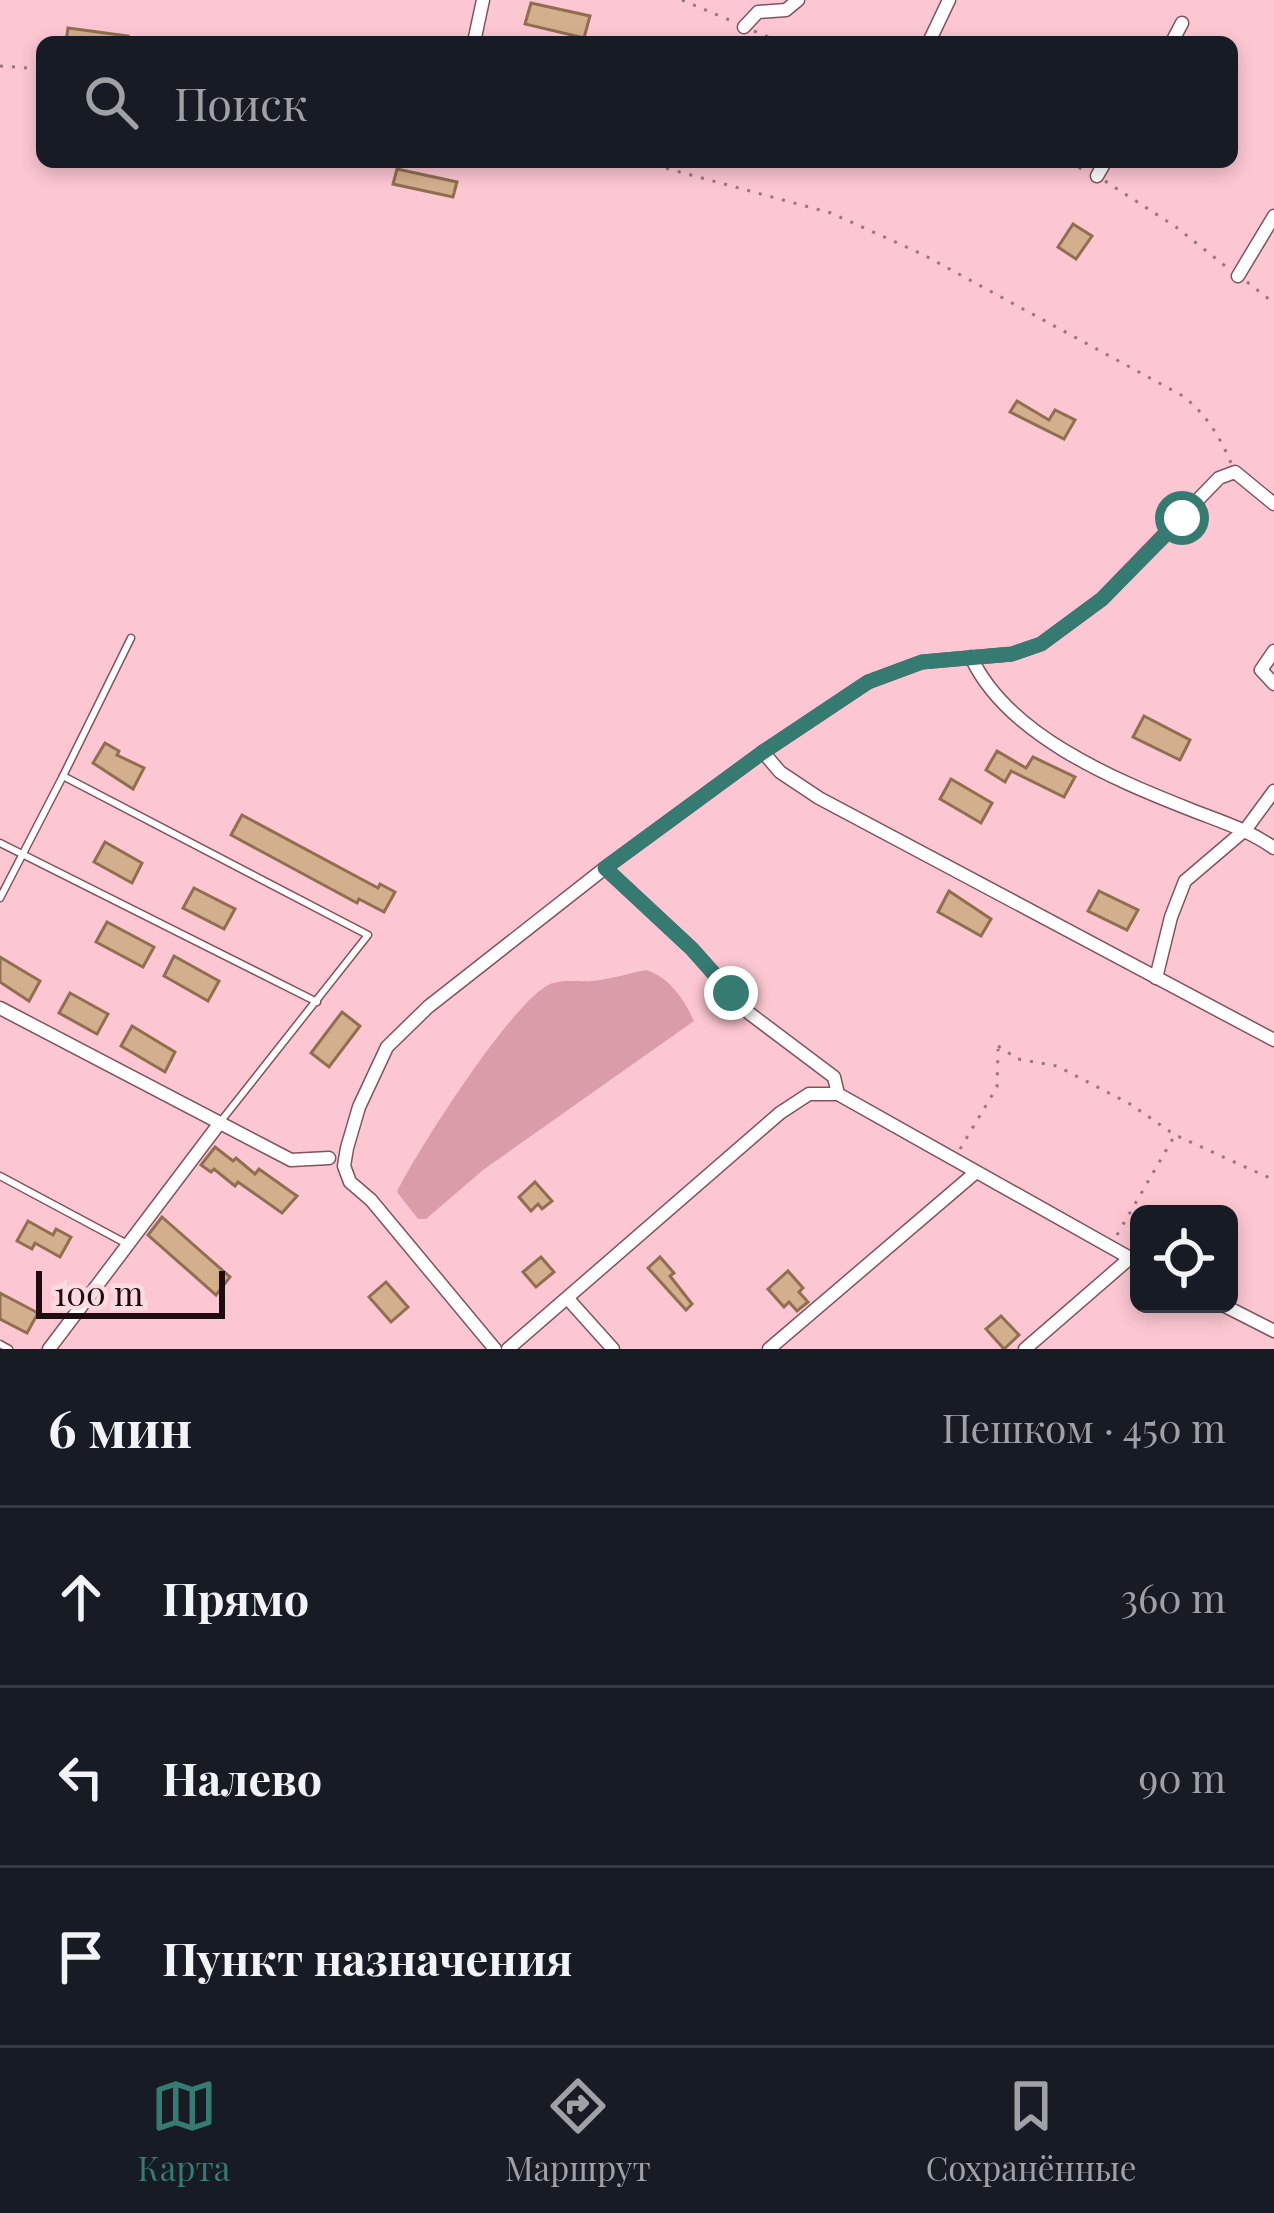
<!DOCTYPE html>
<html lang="ru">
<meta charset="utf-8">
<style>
body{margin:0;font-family:"Playfair Display",serif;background:#242831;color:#f1f3f6}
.controls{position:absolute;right:36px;bottom:36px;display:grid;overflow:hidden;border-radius:18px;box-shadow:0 6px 18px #0003}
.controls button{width:108px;height:108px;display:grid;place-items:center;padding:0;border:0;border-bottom:3px solid #363941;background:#171b24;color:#f1f3f6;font:60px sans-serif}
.scale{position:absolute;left:36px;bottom:30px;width:189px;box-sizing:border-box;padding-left:12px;border:6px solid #1d0c10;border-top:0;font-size:33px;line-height:42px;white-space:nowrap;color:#1d0c10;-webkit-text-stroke:9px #fbdbe1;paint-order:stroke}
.stop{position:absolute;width:36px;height:36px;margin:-27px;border:9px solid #357b72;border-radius:50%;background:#fff}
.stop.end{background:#357b72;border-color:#fff;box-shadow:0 3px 12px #0008}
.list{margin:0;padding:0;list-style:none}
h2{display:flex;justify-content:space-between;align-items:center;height:156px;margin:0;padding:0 48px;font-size:51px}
h2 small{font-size:39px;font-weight:400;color:#9ea1a6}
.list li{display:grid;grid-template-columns:78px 1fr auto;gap:36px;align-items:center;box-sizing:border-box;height:180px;padding:0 48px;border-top:3px solid #363941}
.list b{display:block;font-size:45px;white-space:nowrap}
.list em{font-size:39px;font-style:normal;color:#9ea1a6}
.icon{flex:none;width:66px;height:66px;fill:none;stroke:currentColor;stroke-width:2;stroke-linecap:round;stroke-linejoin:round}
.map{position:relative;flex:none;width:1274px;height:1349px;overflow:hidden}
.search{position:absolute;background:#171b24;box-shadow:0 6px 18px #0003;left:36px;right:36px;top:36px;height:132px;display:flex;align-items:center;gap:30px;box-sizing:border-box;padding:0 42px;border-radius:18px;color:#9ea1a6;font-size:45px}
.sheet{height:696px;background:#171b24}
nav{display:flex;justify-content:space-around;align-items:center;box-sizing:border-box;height:168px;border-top:3px solid #363941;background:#171b24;font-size:33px;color:#9ea1a6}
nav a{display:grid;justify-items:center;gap:6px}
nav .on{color:#357b72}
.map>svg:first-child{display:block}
</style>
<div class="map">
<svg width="1274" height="1349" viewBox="0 0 1274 1349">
<rect width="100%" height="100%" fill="#fcc7d2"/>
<path fill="#db9caa" d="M 646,970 C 669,977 684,999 694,1021 L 483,1170 L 426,1219 L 418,1219 L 397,1192 C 415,1154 517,993 553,983 C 567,979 585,983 600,980 C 615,978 630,973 646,970 Z"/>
<g fill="#d4af8e" stroke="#906e4f" stroke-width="3">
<polygon points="531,3 590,16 584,38 525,24"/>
<polygon points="68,28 128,36 128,42 66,42"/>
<polygon points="397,169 457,182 453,197 393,184"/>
<polygon points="1073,224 1092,236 1076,259 1058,247"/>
<polygon points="1017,401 1049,420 1055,410 1075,420 1064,439 1010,412"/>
<polygon points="1144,716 1190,740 1180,760 1133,737"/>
<polygon points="105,743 119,751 117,755 144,768 133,789 93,763"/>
<polygon points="997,751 1026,768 1033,757 1075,777 1064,797 1011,771 1005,782 986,770"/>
<polygon points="951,779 992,803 981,823 940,799"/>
<polygon points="242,815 378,888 380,884 395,892 384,912 359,899 357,903 231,835"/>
<polygon points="105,842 142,863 132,883 94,862"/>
<polygon points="194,888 235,909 224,929 183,908"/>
<polygon points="949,891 991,919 981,936 938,912"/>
<polygon points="1099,891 1138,910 1127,930 1088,911"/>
<polygon points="107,922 154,947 143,967 96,942"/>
<polygon points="174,956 219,981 208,1001 164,976"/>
<polygon points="0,957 40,981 29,1001 0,982"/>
<polygon points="70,993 108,1014 97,1034 59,1013"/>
<polygon points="342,1012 360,1026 329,1067 311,1053"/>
<polygon points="132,1026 175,1052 165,1072 121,1046"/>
<polygon points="215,1147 233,1161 236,1158 255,1174 259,1169 297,1196 282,1213 238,1182 235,1186 214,1169 211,1172 201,1165"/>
<polygon points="535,1182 552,1201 542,1209 538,1204 531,1211 519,1197"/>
<polygon points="162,1217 230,1277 216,1295 148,1235"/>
<polygon points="28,1221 53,1235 56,1229 71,1237 60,1257 35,1243 32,1249 17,1241"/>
<polygon points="541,1257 554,1272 536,1287 523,1272"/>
<polygon points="660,1257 674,1273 670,1276 692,1304 686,1310 648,1268"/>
<polygon points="788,1271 803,1288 799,1292 808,1302 797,1311 789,1302 784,1307 768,1289"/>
<polygon points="386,1282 408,1307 391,1322 369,1297"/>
<polygon points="0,1293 38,1313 27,1333 0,1319"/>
<polygon points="1001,1316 1019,1335 1004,1349 986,1329"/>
</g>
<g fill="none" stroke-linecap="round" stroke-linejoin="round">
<g stroke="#80535e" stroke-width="9">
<g id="service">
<polyline points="63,776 131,638"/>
<polyline points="0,843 317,1002"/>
<polyline points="0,898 63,776 368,935 221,1121"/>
<polyline points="0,1176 129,1245"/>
<polyline points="0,1344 9,1349"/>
</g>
</g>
<g stroke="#80535e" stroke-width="15">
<g id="minor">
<polyline points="744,27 758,12 786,10 798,0"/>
<polyline points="474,42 483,0"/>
<polyline points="929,42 949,0"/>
<polyline points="1172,42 1182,23"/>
<polyline points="1097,176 1105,162"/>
<polyline points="1238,276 1274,216"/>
<polyline points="1274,651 1261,670 1274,684"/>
<path d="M 971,657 C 1007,735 1113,779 1189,809 C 1219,821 1247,829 1274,848"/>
<polyline points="763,752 780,772 819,798 1274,1040"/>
<polyline points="605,868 692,949 749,1013 834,1077 838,1094 1139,1263"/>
<polyline points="1156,978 1171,917 1185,881 1246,829 1274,791"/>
<polyline points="0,1008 291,1160 329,1158"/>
<polyline points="569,1300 613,1349"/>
<polyline points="1221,1304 1274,1331"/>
<polyline points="49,1349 219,1124"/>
<polyline points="495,1349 371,1200 350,1182 344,1166 347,1148 359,1107 387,1047 428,1007 605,868 763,752 868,682 922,662 1012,654 1041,644 1102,599 1219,478 1235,472 1274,504"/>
<polyline points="508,1349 780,1113 809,1094 838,1094"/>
<polyline points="769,1349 975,1173"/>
<polyline points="1025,1349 1130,1258"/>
</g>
</g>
<g stroke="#9a757d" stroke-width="3" stroke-dasharray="3 9" stroke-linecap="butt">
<polyline points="682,0 734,22"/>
<polyline points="754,31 780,42"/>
<polyline points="0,66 42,69"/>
<path d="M 643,162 L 831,213 L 922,254 L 1183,396 C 1206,414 1220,437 1231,463"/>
<polyline points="1068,162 1086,171"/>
<polyline points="1105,181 1176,227 1229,269"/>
<polyline points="1247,282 1274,303"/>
<polyline points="998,1046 1018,1059 1057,1066 1130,1104 1175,1135 1274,1180"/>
<polyline points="960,1149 997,1087 998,1049"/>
<polyline points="1117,1235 1175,1135"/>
</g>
<use href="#service" stroke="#fff" stroke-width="6"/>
<use href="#minor" stroke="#fff" stroke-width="12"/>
</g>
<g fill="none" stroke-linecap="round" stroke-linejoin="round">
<polyline stroke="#357b72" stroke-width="15" points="731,993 692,949 605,868 763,752 868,682 922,662 1012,654 1041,644 1102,599 1182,518"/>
</g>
</svg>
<div class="controls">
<button><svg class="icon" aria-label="locate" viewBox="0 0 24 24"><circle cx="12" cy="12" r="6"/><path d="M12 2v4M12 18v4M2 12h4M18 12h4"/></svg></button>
</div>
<div class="scale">100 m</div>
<div class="stop" style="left:1182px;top:518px"></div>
<div class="stop end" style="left:731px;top:993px"></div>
<div class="search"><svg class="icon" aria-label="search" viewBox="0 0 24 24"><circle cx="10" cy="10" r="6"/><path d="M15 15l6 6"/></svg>Поиск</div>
</div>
<section class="sheet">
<h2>6 мин<small>Пешком · 450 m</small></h2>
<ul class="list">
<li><svg class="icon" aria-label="ahead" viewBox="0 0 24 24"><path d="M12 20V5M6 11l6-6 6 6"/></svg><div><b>Прямо</b></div><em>360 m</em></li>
<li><svg class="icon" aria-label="left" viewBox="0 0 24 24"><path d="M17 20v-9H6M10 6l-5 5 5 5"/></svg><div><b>Налево</b></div><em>90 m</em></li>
<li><svg class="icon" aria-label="arrive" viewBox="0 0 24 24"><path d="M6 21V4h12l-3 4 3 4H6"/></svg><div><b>Пункт назначения</b></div></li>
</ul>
</section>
<nav>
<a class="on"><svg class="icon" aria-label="map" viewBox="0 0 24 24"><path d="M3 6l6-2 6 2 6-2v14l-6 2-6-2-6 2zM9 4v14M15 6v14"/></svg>Карта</a>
<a><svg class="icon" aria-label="directions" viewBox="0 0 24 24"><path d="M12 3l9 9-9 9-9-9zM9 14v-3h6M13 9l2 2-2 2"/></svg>Маршрут</a>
<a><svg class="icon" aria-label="saved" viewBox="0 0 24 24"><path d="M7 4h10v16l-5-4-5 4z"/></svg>Сохранённые</a>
</nav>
